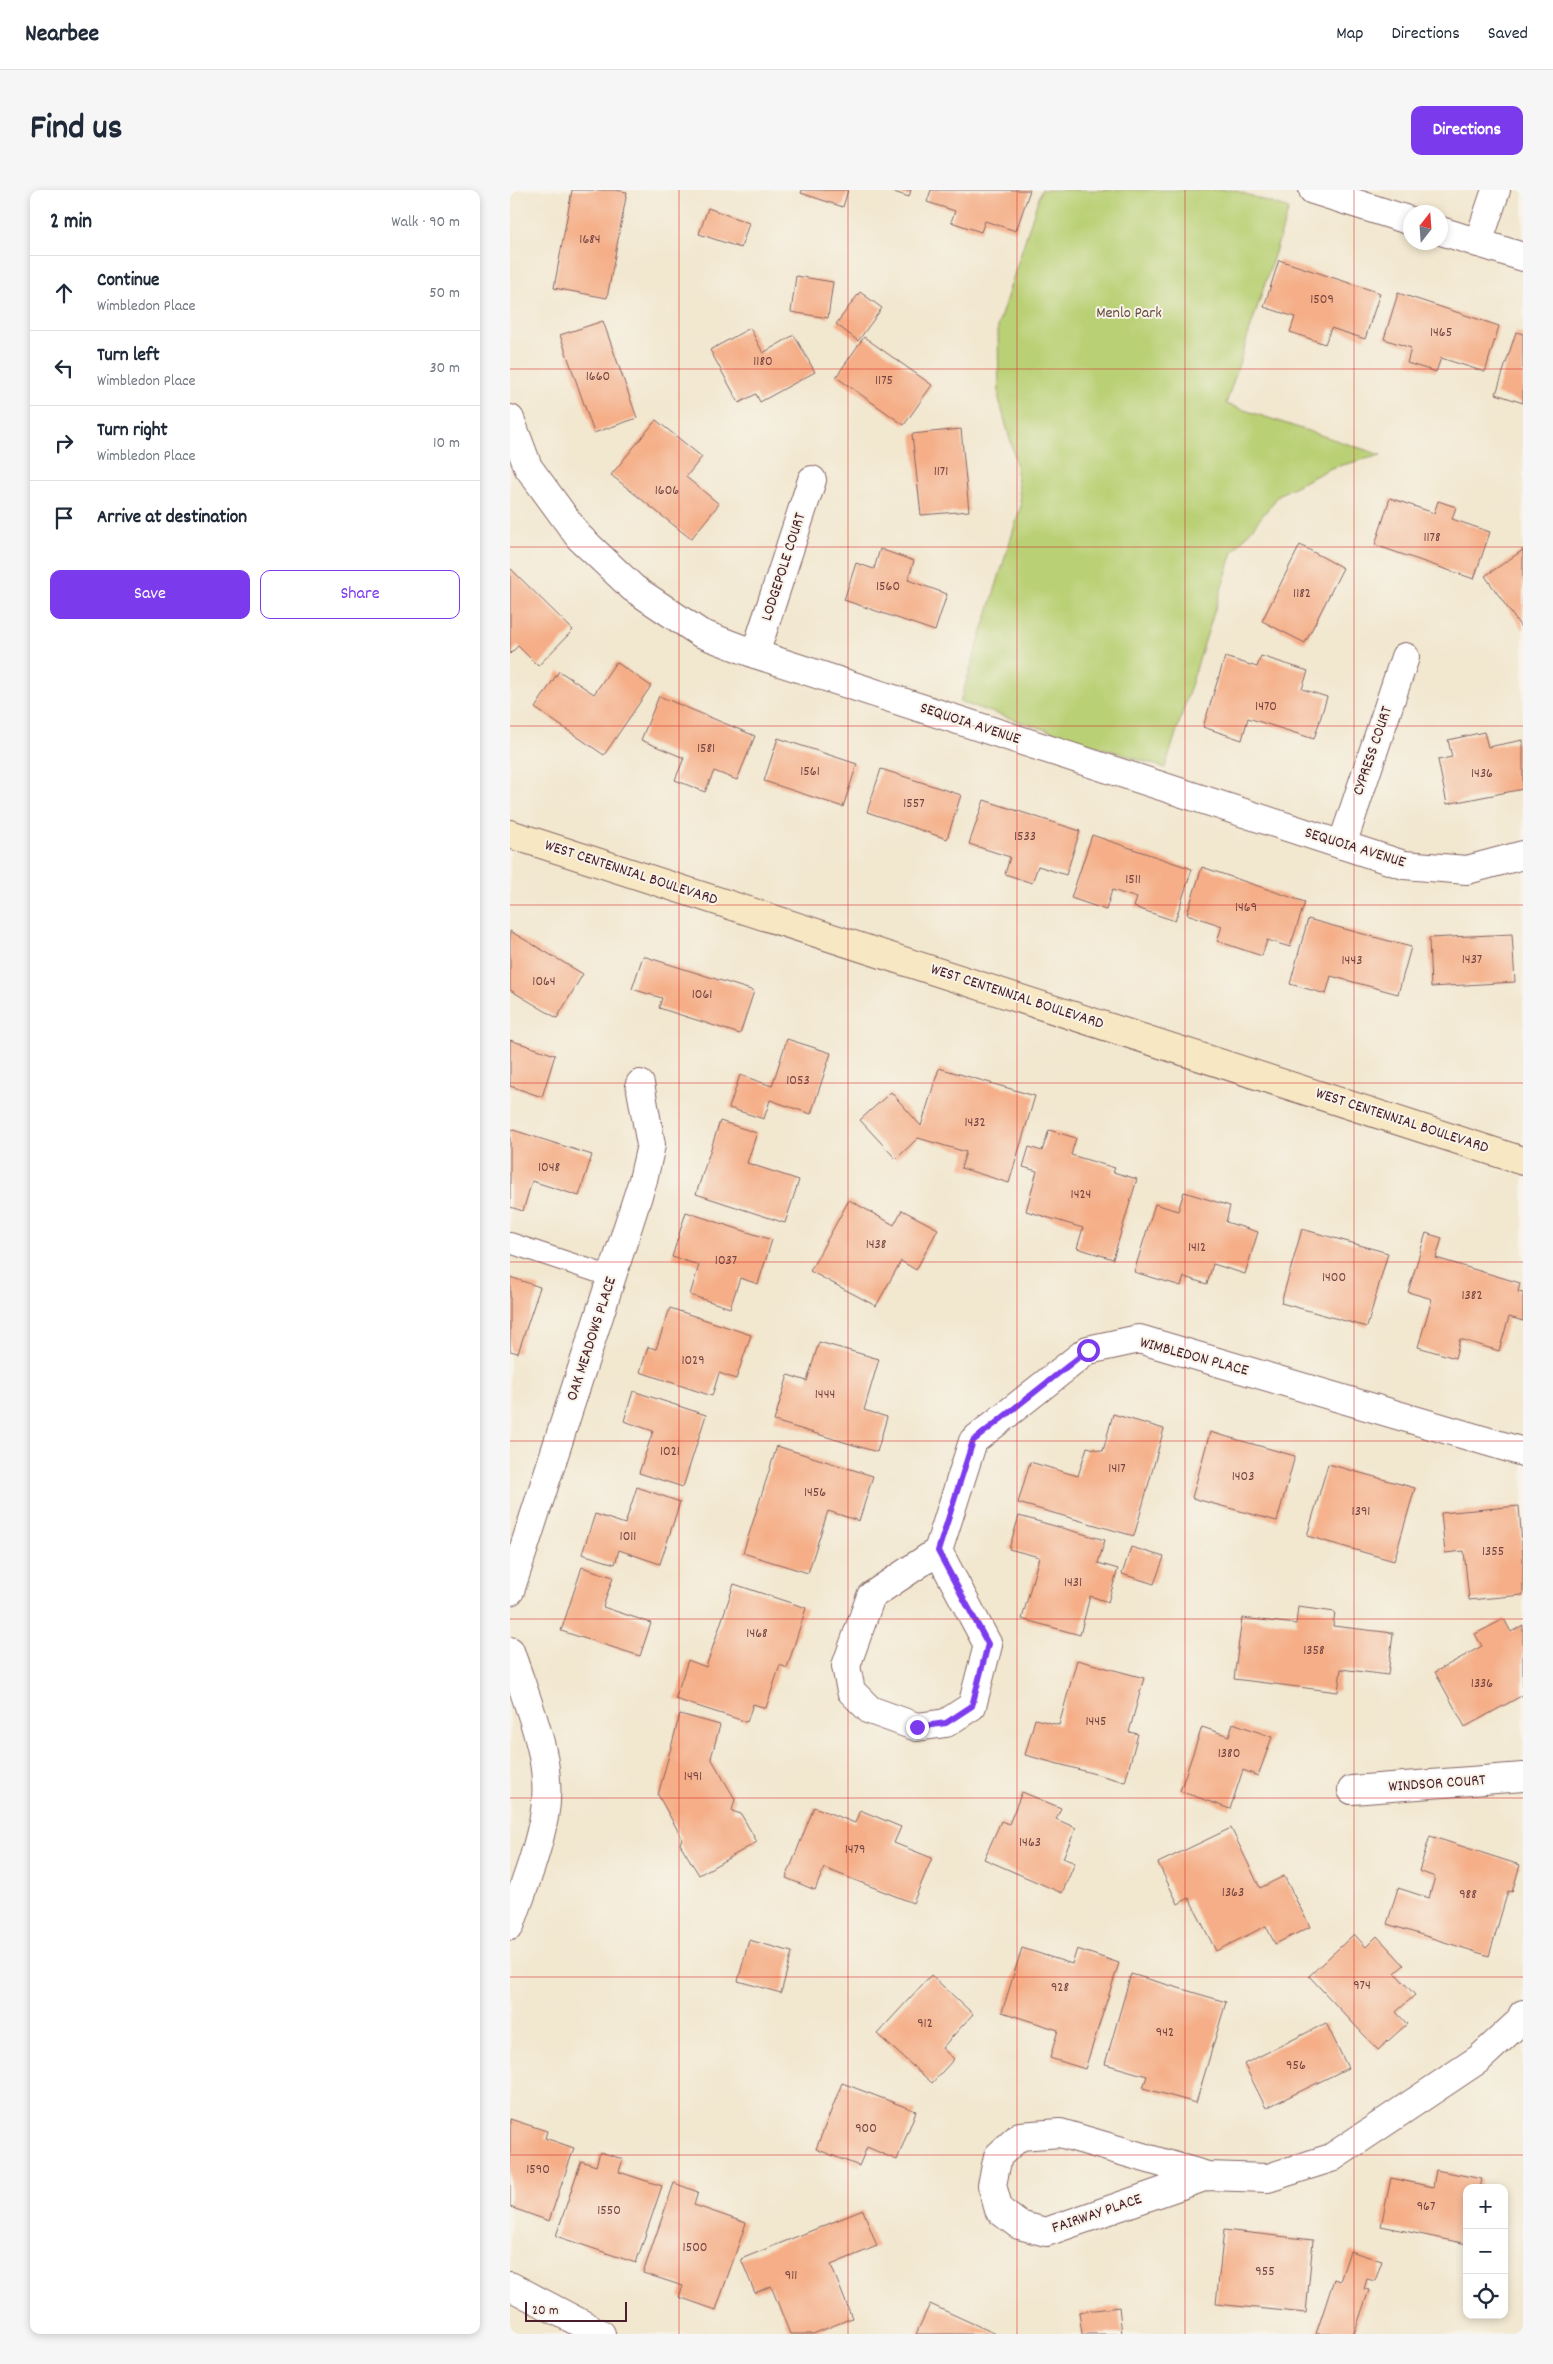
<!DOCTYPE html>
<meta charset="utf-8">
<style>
body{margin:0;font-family:Dekko,sans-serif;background:#f6f6f7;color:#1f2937}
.controls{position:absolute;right:15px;bottom:15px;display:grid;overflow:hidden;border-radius:10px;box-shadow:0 2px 8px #0003}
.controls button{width:45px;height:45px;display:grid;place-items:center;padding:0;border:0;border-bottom:1px solid #e0e1e3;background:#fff;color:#1f2937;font:25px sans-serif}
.compass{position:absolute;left:893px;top:15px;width:45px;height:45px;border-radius:50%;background:#fff;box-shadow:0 2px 8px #0003;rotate:17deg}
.scale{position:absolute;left:15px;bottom:12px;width:102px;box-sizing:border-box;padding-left:5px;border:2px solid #4a1f2b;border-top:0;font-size:14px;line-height:18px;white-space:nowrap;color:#4a1f2b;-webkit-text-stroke:4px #f7f3e8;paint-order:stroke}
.stop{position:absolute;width:15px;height:15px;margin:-11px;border:4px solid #7c3aed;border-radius:50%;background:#fff}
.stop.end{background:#7c3aed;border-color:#fff;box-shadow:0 1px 5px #0008}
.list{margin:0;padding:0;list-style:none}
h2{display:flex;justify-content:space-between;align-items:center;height:65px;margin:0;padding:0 20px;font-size:21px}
h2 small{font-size:16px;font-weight:400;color:#747a83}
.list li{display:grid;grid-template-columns:32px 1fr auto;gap:15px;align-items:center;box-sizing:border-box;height:75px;padding:0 20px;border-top:1px solid #e0e1e3}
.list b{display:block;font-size:19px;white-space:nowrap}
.list p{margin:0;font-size:16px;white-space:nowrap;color:#747a83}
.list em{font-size:16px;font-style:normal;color:#747a83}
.actions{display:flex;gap:10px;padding:15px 20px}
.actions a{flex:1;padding:11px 0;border:1px solid #7c3aed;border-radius:10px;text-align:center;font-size:18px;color:#7c3aed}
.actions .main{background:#7c3aed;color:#fff}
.icon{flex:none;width:28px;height:28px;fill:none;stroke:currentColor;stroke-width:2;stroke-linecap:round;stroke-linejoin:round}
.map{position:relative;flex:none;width:1013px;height:2144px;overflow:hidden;border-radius:10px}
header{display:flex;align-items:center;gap:30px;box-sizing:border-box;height:70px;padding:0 25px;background:#fff;border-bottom:1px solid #e0e1e3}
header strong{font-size:24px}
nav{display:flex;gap:28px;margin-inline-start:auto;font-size:18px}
.intro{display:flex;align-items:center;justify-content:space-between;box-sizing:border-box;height:120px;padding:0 30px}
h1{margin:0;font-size:35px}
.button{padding:12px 22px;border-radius:10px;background:#7c3aed;color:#fff;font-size:18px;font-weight:700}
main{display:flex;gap:30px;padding:0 30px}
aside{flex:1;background:#fff;border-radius:10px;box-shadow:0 2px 8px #0003}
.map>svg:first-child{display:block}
</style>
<header>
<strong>Nearbee</strong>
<nav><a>Map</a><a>Directions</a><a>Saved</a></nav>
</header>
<div class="intro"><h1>Find us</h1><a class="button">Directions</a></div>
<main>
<aside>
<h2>2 min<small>Walk · 90 m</small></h2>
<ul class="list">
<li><svg class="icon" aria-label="ahead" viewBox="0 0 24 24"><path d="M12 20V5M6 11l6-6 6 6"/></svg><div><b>Continue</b><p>Wimbledon Place</p></div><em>50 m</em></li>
<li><svg class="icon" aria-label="left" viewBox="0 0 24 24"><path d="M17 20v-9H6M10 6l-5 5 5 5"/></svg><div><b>Turn left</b><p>Wimbledon Place</p></div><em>30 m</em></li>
<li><svg class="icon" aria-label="right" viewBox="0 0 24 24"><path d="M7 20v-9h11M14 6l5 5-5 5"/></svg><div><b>Turn right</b><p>Wimbledon Place</p></div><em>10 m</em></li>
<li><svg class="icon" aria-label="arrive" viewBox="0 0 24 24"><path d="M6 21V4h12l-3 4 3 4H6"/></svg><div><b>Arrive at destination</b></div></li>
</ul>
<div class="actions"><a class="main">Save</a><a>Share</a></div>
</aside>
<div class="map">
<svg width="1013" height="2144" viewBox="0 0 1013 2144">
<rect width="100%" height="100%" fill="#f7f3e8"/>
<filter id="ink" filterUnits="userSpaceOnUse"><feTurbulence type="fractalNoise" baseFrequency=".02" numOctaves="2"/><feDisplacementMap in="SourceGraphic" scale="10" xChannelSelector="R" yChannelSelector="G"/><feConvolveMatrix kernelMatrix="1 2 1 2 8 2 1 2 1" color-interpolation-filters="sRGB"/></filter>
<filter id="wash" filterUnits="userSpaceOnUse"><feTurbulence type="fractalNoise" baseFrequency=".0096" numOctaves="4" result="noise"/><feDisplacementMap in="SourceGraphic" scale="20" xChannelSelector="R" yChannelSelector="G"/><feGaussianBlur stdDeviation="1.12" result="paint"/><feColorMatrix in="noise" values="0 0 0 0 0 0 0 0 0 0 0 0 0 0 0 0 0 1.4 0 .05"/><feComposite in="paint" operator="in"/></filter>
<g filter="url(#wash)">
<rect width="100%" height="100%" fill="#f2e7cf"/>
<polygon fill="#b9d075" stroke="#827850" points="531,0 724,0 779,19 716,214 871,265 821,278 770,304 723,362 655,578 450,512 511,316 505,268 489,209 488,135"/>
<g id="blocks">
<g fill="#f5ae87">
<polygon points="62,0 105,0 117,2 97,108 44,98"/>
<polygon points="292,0 338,0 333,17 291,3"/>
<polygon points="378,0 401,0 399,7"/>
<polygon points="421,0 520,0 506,41 475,31 471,42 441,32 445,21 417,12"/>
<polygon points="198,18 239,33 231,58 189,44"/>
<polygon points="769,70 870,103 855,149 821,138 815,154 780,142 785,127 754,117"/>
<polygon points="286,86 323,92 318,128 281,122"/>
<polygon points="350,102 372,118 348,151 326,134"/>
<polygon points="888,103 989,136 975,182 931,168 926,182 897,173 901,158 874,149"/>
<polygon points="93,131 127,228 84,243 50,145"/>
<polygon points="240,138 253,163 284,145 305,182 250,212 246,204 229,213 200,160"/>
<polygon points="1006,142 1013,144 1013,213 986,204"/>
<polygon points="354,147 422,195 394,235 326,187"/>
<polygon points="146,230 192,267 176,287 209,314 181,349 101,285"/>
<polygon points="451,239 459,321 411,325 402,244"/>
<polygon points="880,308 924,323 928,311 946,317 942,329 980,342 964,389 865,355"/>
<polygon points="790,355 833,378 795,453 752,431"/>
<polygon points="370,359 404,371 398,390 437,404 425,441 334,410 346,373 364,379"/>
<polygon points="1013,360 1013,440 975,386"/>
<polygon points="0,378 63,440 28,476 8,456 0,464"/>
<polygon points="751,466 798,481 792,499 817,507 804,549 738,528 732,550 693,537 715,467 747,477"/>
<polygon points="106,472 141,496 94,565 25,518 49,481 84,504"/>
<polygon points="149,506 245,546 227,590 204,581 195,602 165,590 174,568 131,550"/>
<polygon points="974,542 978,557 1013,550 1013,599 937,614 928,570 942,567 938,550"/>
<polygon points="268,548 347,574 333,617 254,591"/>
<polygon points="371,579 451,605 437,649 357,622"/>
<polygon points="474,610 570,641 556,685 528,676 522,693 495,684 500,667 459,654"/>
<polygon points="582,645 682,679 665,731 624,717 627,708 602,700 596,720 561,708"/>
<polygon points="692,677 795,712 780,757 757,750 752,766 707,751 712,736 677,724"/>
<polygon points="798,729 901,757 888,804 821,786 816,804 780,794"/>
<polygon points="0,741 73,784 47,828 0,800"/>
<polygon points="1002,744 1005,792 921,797 919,748"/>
<polygon points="133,766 244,801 230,844 149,818 152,808 122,799"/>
<polygon points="277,849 321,863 301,924 260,910 254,929 219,918 230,885 262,896"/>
<polygon points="0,850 45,865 32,907 0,896"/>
<polygon points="429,878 525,906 499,993 451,978 456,962 408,948 386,969 350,930 381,902 411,936"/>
<polygon points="210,931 247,943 237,973 289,990 275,1033 186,1004"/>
<polygon points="0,939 82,965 69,1006 22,991 13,1021 0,1017"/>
<polygon points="539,940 566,948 561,965 605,978 603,982 627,989 603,1069 567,1058 573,1038 516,1021 527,981 513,977 519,957 532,961"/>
<polygon points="674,1002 720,1016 716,1032 748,1042 735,1084 703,1074 697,1094 674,1087 671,1096 624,1082 645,1014 668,1021"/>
<polygon points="339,1010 384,1035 392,1020 428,1039 406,1080 391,1071 366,1116 300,1081"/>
<polygon points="176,1022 262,1050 248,1094 230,1088 220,1118 180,1105 189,1075 162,1067"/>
<polygon points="792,1039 878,1063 857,1137 771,1113"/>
<polygon points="916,1043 932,1048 926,1068 1010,1093 1008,1102 1013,1103 1013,1131 999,1127 989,1161 950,1149 945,1168 908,1157 922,1109 898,1102"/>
<polygon points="0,1087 30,1097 8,1163 0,1161"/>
<polygon points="160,1118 241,1145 226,1189 209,1183 202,1206 130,1182 138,1157 146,1159"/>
<polygon points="309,1152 369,1169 354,1220 377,1227 367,1262 264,1231 278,1185 297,1191"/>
<polygon points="123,1201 196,1225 173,1297 129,1283 143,1241 114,1231"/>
<polygon points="603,1224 654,1239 624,1346 508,1313 520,1272 568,1286 577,1257 593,1261"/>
<polygon points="700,1242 785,1266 767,1331 682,1308"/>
<polygon points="267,1256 363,1286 349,1331 318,1321 298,1383 233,1363"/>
<polygon points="818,1274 905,1298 884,1371 797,1346"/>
<polygon points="127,1297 170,1312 150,1374 109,1360 105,1374 72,1364 85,1324 115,1334"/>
<polygon points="1009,1316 1013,1366 1013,1405 959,1410 954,1361 935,1363 931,1323"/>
<polygon points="509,1326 595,1350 588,1373 608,1379 598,1412 580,1406 570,1445 512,1429 529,1367 499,1359"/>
<polygon points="621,1357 654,1367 644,1394 612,1384"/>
<polygon points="72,1377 103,1387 93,1417 141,1433 130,1466 51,1441"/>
<polygon points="224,1394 296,1418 277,1478 270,1475 256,1518 243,1514 237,1532 165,1509 178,1470 196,1477"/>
<polygon points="788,1417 825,1422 823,1436 883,1443 878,1485 831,1479 828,1502 724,1489 732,1428 786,1434"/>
<polygon points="994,1429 1001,1442 1013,1435 1013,1505 955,1537 925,1482 972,1456 965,1444"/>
<polygon points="567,1470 634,1488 619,1542 628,1544 615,1592 515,1565 525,1529 549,1535"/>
<polygon points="170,1524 210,1535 201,1568 225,1609 222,1621 231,1624 247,1652 189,1685 170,1654 172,1648 148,1605"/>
<polygon points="723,1533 762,1547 748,1586 733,1580 720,1619 670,1601 692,1537 719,1546"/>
<polygon points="512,1602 551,1618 546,1629 566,1638 553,1668 565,1673 552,1703 474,1669 491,1631 499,1634"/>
<polygon points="304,1617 345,1633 350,1620 391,1637 384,1653 422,1668 403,1713 314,1678 305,1700 276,1688"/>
<polygon points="721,1638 750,1698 774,1686 800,1737 765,1754 756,1736 706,1761 679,1708 668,1714 648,1673"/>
<polygon points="920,1646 1010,1675 1002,1702 998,1701 979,1766 877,1734 888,1698 919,1708 925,1687 909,1681"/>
<polygon points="844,1744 856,1757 867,1746 894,1775 885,1783 905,1805 886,1822 897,1834 868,1860 799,1786"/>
<polygon points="239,1750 282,1762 271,1803 228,1791"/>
<polygon points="512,1758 562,1774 567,1759 609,1773 575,1879 540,1868 548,1840 492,1822"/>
<polygon points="621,1784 716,1812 686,1913 633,1898 637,1886 595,1874"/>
<polygon points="421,1785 463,1824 432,1858 444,1869 422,1893 367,1844"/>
<polygon points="816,1833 838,1878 756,1918 734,1874"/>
<polygon points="332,1893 406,1921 387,1970 357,1957 349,1976 306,1959"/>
<polygon points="0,1929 37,1941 35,1948 64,1958 39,2031 0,2017"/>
<polygon points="90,1962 113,1969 109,1982 152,1996 126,2073 46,2046 71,1971 86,1976"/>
<polygon points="926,1980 972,1989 970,1998 957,1998 957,2054 871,2036 881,1988 923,1997"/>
<polygon points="164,1993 188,2002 184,2015 236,2033 206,2120 169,2107 173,2096 133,2083"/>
<polygon points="353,2020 367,2056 321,2075 342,2128 303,2144 280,2144 261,2096 245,2103 231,2069"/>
<polygon points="714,2040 803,2050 796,2123 706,2114"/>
<polygon points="840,2061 872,2071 865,2091 857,2089 854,2099 859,2100 844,2144 806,2144 824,2089 830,2091"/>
<polygon points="420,2114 486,2144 406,2144"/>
<polygon points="609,2117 612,2144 572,2144 569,2122"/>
</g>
</g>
</g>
<g filter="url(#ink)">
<use href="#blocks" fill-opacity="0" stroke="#856564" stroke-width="1"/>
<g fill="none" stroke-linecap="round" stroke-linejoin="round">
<g stroke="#856564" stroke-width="22">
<polyline id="lane" points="0,1053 102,1087"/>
</g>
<g stroke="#856564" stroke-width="30">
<g id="street">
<polyline points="803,0 901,31"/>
<polyline points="931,41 1013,67"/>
<polyline points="968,53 986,0"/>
<polyline points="0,229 18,277 69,347 123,398 190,443 245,464 894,675 957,680 1013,665"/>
<polyline points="245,464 302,290"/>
<polyline points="832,655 895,467"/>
<polyline points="428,1361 478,1455 462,1516 436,1533 407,1537 360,1520 341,1501 336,1476 361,1406 428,1361 463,1251 578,1160 629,1149 1013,1262"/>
<polyline points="0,1401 133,990 141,955 130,894"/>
<path d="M 0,1461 C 17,1513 45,1572 34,1627 C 27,1665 12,1701 0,1736"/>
<polyline points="842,1600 1013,1587"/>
<polyline points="697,1986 536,2042 509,2035 489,2020 482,1995 488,1966 510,1946 550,1943 697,1986 758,1988 821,1968 969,1869 1009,1832 1013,1824"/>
<polyline points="0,2096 91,2144"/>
</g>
</g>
<g stroke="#856564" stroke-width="30">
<polyline id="secondary" points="0,644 1013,971"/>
</g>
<use href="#lane" stroke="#fff" stroke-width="20"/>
<use href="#street" stroke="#fff" stroke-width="28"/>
<use href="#secondary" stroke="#f7e8c3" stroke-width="28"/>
</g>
</g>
<g fill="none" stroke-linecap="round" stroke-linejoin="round" filter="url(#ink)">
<polyline stroke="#7c3aed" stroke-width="6" points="407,1537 436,1533 462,1516 478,1454 428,1361 463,1251 578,1160"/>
</g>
<path fill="none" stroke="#d62828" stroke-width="1" stroke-opacity="0.55" d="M 169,0 L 169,2144M 338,0 L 338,2144M 507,0 L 507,2144M 675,0 L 675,2144M 844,0 L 844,2144M 0,179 L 1013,179M 0,357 L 1013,357M 0,536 L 1013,536M 0,715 L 1013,715M 0,893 L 1013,893M 0,1072 L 1013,1072M 0,1251 L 1013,1251M 0,1429 L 1013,1429M 0,1608 L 1013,1608M 0,1787 L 1013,1787M 0,1965 L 1013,1965"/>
<g text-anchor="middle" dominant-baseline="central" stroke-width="4" stroke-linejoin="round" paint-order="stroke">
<g font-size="14" fill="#754342">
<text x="80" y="50">1684</text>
<text x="812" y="110">1509</text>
<text x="931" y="143">1465</text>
<text x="253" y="172">1180</text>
<text x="88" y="187">1660</text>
<text x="374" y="191">1175</text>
<text x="431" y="282">1171</text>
<text x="157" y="301">1606</text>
<text x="922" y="348">1178</text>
<text x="378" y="397">1560</text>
<text x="792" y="404">1182</text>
<text x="756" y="517">1470</text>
<text x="196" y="559">1581</text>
<text x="300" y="582">1561</text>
<text x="972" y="584">1436</text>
<text x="404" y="614">1557</text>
<text x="515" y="647">1533</text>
<text x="623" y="690">1511</text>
<text x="736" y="718">1469</text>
<text x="962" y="770">1437</text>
<text x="842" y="771">1443</text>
<text x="34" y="792">1064</text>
<text x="192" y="805">1061</text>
<text x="288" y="891">1053</text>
<text x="465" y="933">1432</text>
<text x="39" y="978">1048</text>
<text x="571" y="1005">1424</text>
<text x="366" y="1055">1438</text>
<text x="687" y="1058">1412</text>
<text x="216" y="1071">1037</text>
<text x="824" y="1088">1400</text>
<text x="962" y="1106">1382</text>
<text x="183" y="1171">1029</text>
<text x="315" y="1205">1444</text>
<text x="160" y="1262">1021</text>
<text x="607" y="1279">1417</text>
<text x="733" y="1287">1403</text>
<text x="305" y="1303">1456</text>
<text x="851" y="1322">1391</text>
<text x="118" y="1347">1011</text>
<text x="983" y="1362">1355</text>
<text x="563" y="1393">1431</text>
<text x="247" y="1444">1468</text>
<text x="804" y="1461">1358</text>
<text x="972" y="1494">1336</text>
<text x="586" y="1532">1445</text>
<text x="719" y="1564">1380</text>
<text x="183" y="1587">1491</text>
<text x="520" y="1653">1463</text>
<text x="345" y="1660">1479</text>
<text x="723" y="1703">1363</text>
<text x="958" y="1705">988</text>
<text x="852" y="1796">974</text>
<text x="550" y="1798">928</text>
<text x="415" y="1834">912</text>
<text x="655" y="1843">942</text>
<text x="786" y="1876">956</text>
<text x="356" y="1939">900</text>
<text x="28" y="1980">1590</text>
<text x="916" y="2017">967</text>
<text x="99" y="2021">1550</text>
<text x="185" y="2058">1500</text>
<text x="755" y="2082">955</text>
<text x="281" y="2086">911</text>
</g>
<g font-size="16" fill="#664b3e" stroke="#f7f3e8">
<text x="619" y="123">Menlo Park</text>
</g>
<g font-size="16" fill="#4a1f2b" stroke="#f7f3e8">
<text transform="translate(274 377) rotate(-72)">LODGEPOLE COURT</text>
<text transform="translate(460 534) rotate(18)">SEQUOIA AVENUE</text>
<text transform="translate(863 561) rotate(-71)">CYPRESS COURT</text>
<text transform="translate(845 658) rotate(17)">SEQUOIA AVENUE</text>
<text transform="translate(121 683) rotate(18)">WEST CENTENNIAL BOULEVARD</text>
<text transform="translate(507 807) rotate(18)">WEST CENTENNIAL BOULEVARD</text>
<text transform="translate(892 931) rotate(18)">WEST CENTENNIAL BOULEVARD</text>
<text transform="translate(82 1149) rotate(-72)">OAK MEADOWS PLACE</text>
<text transform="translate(684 1167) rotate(15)">WIMBLEDON PLACE</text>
<text transform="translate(927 1594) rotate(-4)">WINDSOR COURT</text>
<text transform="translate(587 2024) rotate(-19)">FAIRWAY PLACE</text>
</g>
</g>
</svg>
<div class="controls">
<button>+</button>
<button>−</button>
<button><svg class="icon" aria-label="locate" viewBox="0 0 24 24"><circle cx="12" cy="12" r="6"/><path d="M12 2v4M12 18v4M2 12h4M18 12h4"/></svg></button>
</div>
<svg class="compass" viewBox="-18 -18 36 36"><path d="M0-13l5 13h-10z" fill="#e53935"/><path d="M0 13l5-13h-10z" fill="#747a83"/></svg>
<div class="scale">20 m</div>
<div class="stop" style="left:578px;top:1160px"></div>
<div class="stop end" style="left:407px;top:1537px"></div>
</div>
</main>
